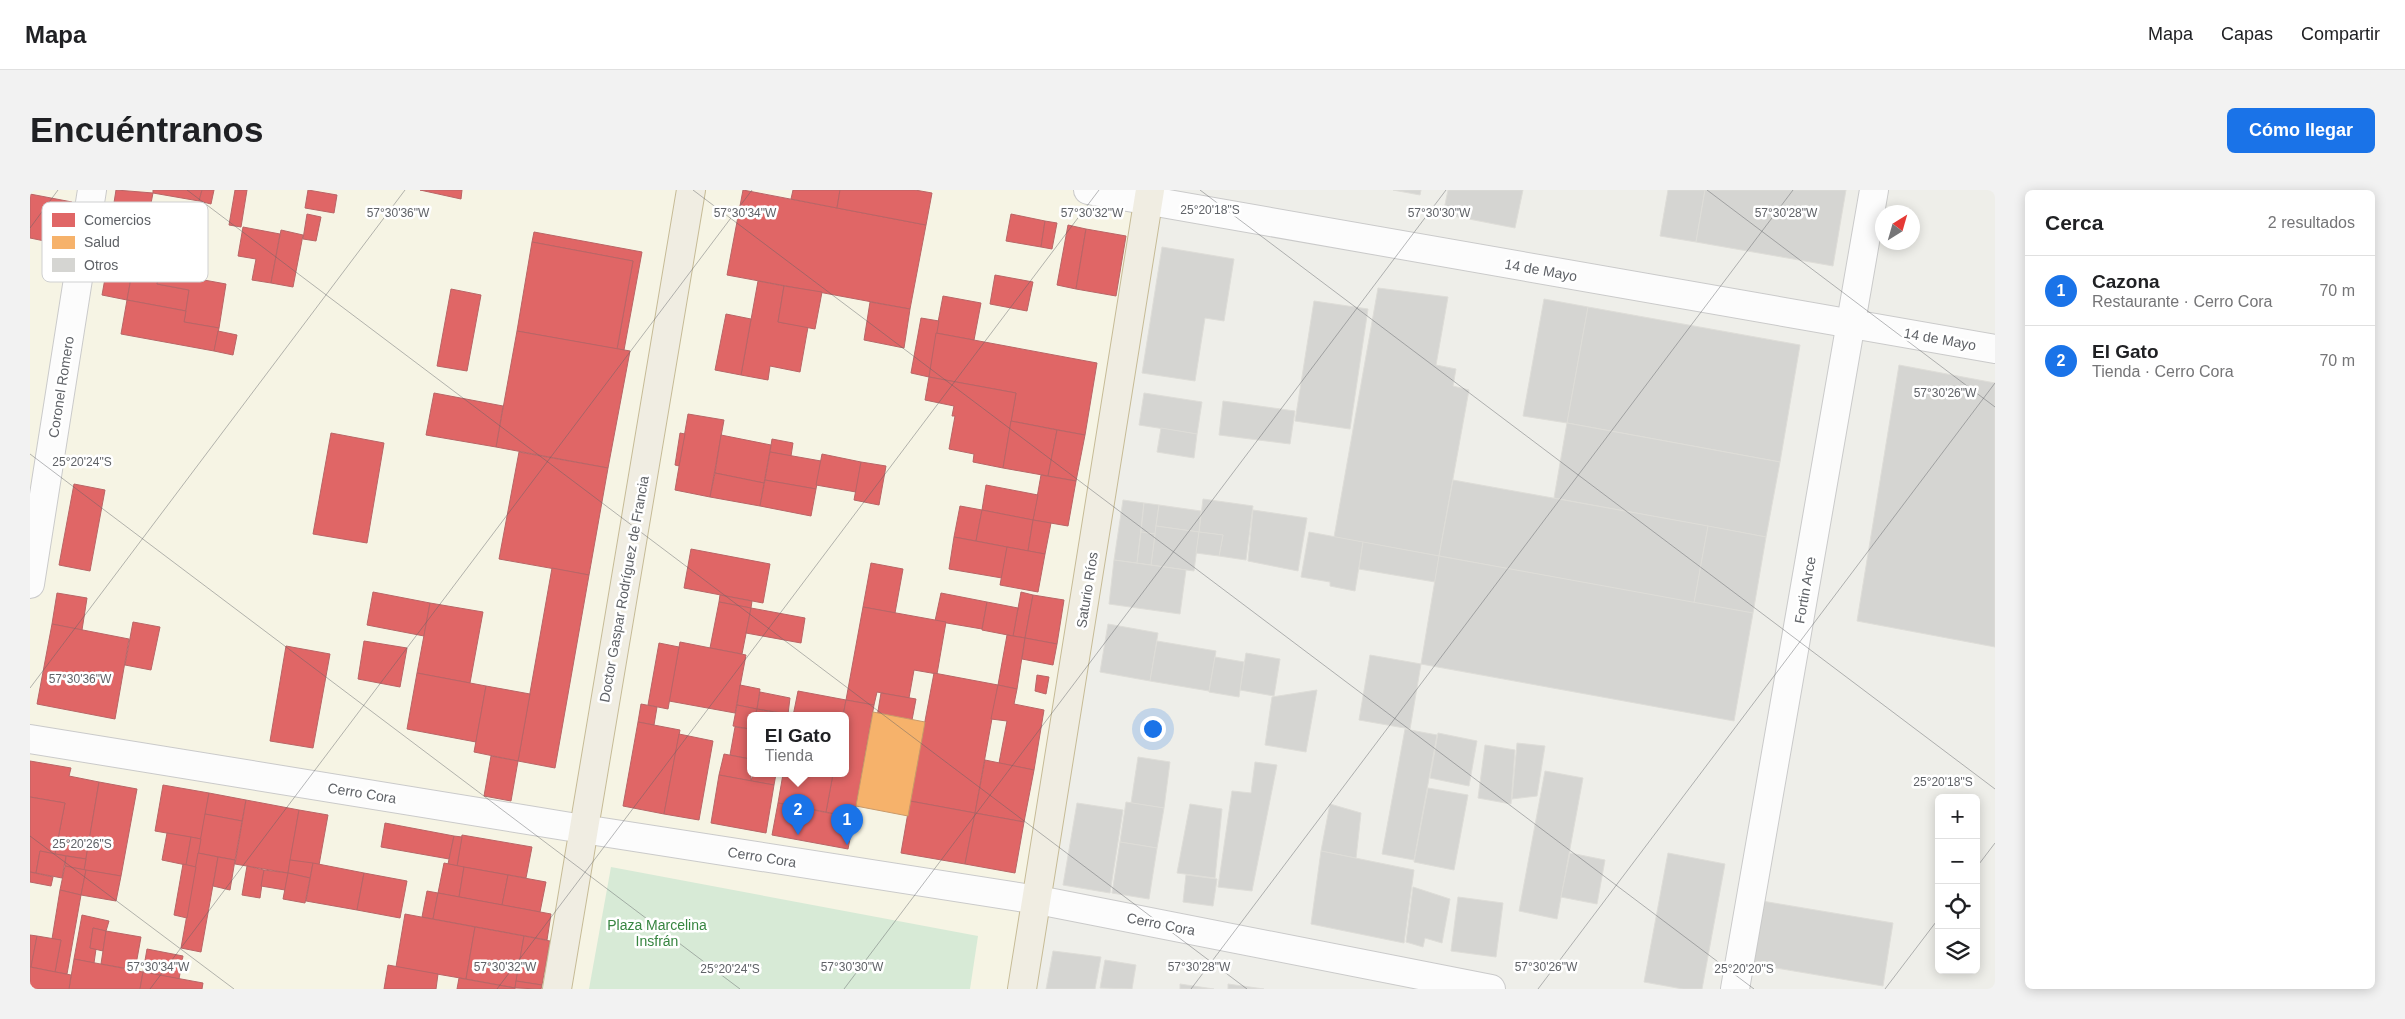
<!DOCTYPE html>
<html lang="es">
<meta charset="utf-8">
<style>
body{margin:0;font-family:Helvetica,sans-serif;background:#f2f2f2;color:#202124}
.controls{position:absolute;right:15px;bottom:15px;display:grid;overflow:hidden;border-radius:8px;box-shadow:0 2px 12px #0003}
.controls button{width:45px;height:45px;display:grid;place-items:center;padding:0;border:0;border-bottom:1px solid #e0e0e0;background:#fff;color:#202124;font:25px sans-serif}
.compass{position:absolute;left:1845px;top:15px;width:45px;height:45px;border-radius:50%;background:#fff;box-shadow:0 2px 12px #0003;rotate:37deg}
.you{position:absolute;left:1122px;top:538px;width:18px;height:18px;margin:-12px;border:4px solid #fff;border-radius:50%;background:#1a73e8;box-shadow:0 0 0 8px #1a73e833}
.badge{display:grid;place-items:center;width:32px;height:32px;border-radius:50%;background:#1a73e8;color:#fff;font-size:16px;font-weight:700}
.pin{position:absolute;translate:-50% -41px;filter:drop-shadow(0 1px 2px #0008)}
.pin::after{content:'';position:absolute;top:26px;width:18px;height:15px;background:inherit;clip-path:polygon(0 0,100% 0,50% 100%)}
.popup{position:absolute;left:717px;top:522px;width:102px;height:65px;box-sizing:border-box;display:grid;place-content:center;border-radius:8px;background:#fff;filter:drop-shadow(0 1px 4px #0005);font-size:16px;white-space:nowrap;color:#757577}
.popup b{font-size:19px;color:#202124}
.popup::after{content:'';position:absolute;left:50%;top:100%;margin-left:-10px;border:10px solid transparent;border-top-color:#fff}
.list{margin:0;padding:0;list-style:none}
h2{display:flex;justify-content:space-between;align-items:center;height:65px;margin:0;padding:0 20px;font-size:21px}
h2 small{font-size:16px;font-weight:400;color:#757577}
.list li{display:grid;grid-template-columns:32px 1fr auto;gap:15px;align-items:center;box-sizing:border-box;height:70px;padding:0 20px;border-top:1px solid #e0e0e0}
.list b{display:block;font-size:19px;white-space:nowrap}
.list p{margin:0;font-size:16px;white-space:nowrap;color:#757577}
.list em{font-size:16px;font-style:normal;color:#757577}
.icon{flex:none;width:28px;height:28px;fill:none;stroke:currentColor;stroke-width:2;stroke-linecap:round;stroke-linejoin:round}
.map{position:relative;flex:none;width:1965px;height:799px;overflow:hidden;border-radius:8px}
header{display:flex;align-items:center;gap:30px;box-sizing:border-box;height:70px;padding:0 25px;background:#fff;border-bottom:1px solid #e0e0e0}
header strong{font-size:24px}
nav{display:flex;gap:28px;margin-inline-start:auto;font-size:18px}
.intro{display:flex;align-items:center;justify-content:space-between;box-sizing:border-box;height:120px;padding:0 30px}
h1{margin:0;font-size:35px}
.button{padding:12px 22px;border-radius:8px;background:#1a73e8;color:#fff;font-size:18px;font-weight:700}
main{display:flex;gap:30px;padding:0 30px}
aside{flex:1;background:#fff;border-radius:8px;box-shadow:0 2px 12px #0003}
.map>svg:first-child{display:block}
</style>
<header>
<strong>Mapa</strong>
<nav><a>Mapa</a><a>Capas</a><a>Compartir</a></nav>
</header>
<div class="intro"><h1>Encuéntranos</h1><a class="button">Cómo llegar</a></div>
<main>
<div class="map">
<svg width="1965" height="799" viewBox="0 0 1965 799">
<rect width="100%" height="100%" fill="#eeeee9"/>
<path fill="#f6f4e4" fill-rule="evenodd" d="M 0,0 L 1076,0 L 1121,8 L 994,799 L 0,799 ZM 720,526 L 816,526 L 816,584 L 720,584 Z"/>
<polygon fill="#d7ead6" points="581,677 948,746 940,799 559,799"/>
<g fill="#e06666" stroke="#b96566">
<polygon points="86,0 123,3 115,44 80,38"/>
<polygon points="123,0 172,0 169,11 123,3"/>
<polygon points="172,0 184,0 181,14 169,11"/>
<polygon points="205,0 217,0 211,37 199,35"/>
<polygon points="278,0 307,5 304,23 275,18"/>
<polygon points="390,0 432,0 431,9"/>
<polygon points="713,0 896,35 880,119 697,85"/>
<polygon points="763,0 810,0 807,18 761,9"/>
<polygon points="810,0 885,0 902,3 896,35 807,18"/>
<polygon points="0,4 42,12 34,55 0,48"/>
<polygon points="277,24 291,27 286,51 273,49"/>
<polygon points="981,24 1015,31 1011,57 976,51"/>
<polygon points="1015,31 1027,33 1022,59 1011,57"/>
<polygon points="1038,35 1056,39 1046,99 1027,95"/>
<polygon points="213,37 250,44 241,93 222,90 226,69 208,66"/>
<polygon points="1056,39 1096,46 1086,106 1046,99"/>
<polygon points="251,40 273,45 263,97 241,93"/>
<polygon points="74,42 135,53 130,82 69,70"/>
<polygon points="504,42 612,62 594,160 587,159 603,71 502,52"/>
<polygon points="502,52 603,71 587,159 487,141"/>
<polygon points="78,72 103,77 97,110 72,105"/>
<polygon points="103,77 130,82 127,94 159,100 156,121 97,110"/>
<polygon points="130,82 196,94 189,138 154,132 159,100 127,94"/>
<polygon points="965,85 1003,92 997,121 960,114"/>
<polygon points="728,91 754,96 748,132 778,137 770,182 740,176 738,190 711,185"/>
<polygon points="754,96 792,102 785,139 748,132"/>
<polygon points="421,99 451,105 437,181 407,176"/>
<polygon points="913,106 951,113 944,150 906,143"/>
<polygon points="97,110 156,121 154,132 189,138 184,161 91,144"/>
<polygon points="840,112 880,119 874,158 834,150"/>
<polygon points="696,124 721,129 711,185 685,180"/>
<polygon points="891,128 909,131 899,187 881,183"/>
<polygon points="188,141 207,145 203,165 184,161"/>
<polygon points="487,141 600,161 578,278 466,257"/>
<polygon points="906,143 1067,173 1055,245 981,231 986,203 899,187"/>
<polygon points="899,187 986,203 973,278 943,272 944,264 919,259 925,226 922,226 924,216 895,210"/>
<polygon points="404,203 473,216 466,257 396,245"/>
<polygon points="658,224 694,230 680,307 645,300"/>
<polygon points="981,231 1027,240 1018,286 973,278"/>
<polygon points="1027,240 1055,245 1046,291 1018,286"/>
<polygon points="301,243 354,253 337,353 283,344"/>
<polygon points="650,243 655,244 649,276 645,275"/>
<polygon points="691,245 741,255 734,293 685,283"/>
<polygon points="742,249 763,253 761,266 740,262"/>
<polygon points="489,262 578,278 559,385 469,369"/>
<polygon points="740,262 791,271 786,299 735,290"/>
<polygon points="792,264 831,272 826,302 786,295"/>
<polygon points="831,272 856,276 849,315 824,310"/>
<polygon points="685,283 734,293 730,316 680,307"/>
<polygon points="1011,285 1046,291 1038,336 1003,330"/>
<polygon points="735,290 786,299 781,326 730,316"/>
<polygon points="44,294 75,300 60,381 29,375"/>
<polygon points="956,295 1008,305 1003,330 952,320"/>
<polygon points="930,316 952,320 946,351 924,347"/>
<polygon points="952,320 1003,330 998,361 946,351"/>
<polygon points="1003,330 1021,333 1015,364 998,361"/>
<polygon points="924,347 977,357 972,388 919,379"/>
<polygon points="977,357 1015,364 1008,402 970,395"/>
<polygon points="661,359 740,374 733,413 654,398"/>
<polygon points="841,373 873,379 865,423 833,417"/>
<polygon points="522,378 559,385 525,578 488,571"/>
<polygon points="343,402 400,413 394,446 337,435"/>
<polygon points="991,402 1003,405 995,448 983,446"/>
<polygon points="27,403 57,408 52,440 22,434"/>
<polygon points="911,403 957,412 952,439 905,431"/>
<polygon points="690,405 722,411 721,418 689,412"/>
<polygon points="1003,405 1034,410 1027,454 995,448"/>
<polygon points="689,412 721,418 712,464 680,458"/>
<polygon points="957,412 988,418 983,446 952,440"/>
<polygon points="400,413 453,422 440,493 387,483"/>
<polygon points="833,417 916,432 907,484 884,480 879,508 847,502 844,515 816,510"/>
<polygon points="721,418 775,428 771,453 716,443"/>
<polygon points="103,432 130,437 121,480 95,475"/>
<polygon points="22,434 99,449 85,529 7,514"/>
<polygon points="977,445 995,448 987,499 968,495"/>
<polygon points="995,448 1027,454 1023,475 992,469"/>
<polygon points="334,451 377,458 370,497 328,489"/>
<polygon points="650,452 716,465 705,523 639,511"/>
<polygon points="629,453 649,457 638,519 618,515"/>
<polygon points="256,456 300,464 283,558 240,551"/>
<polygon points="387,483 456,496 446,552 377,539"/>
<polygon points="904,483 968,495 945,623 880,611"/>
<polygon points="1007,485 1019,487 1016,504 1005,501"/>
<polygon points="710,495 730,499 727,519 707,515"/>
<polygon points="968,495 987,499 984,514 1014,520 1004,580 969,573 977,531 961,529"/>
<polygon points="456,496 500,504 488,571 444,562"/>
<polygon points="768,501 816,510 813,526 763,526"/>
<polygon points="730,502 760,508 758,524 727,519"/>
<polygon points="851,503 886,509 879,546 845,539"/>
<polygon points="816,510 844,515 824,628 796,622 803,584 816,584 816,526 813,526"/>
<polygon points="611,514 627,517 624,535 608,532"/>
<polygon points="707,515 727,519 725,526 720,526 720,539 703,536"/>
<polygon points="727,519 749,523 748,526 725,526"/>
<polygon points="608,532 650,540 634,624 593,616"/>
<polygon points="705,537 720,539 720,569 700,565"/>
<polygon points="649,544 683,551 669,630 634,624"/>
<polygon points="694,564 720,569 721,591 689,585"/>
<polygon points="461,566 488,571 481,611 454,606"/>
<polygon points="955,570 1004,580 994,632 945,623"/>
<polygon points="0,571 41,578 39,586 69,592 56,669 25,664 35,613 0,607"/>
<polygon points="723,584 746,584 744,595 721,591"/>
<polygon points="753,584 803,584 796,622 748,613"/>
<polygon points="689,585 744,595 736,643 681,633"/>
<polygon points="69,592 107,599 91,686 54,680"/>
<polygon points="133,595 179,603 171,649 125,641"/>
<polygon points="179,603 216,610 212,631 175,624"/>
<polygon points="0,607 35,613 25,664 10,661 6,683 0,682"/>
<polygon points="216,610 269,620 258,683 205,674"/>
<polygon points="880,611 945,623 935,674 871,663"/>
<polygon points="748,613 824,628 818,659 742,645"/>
<polygon points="269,620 298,625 289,675 260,670"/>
<polygon points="945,623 994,632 985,683 935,674"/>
<polygon points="175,624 212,631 205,670 168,663"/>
<polygon points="355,633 424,646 419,669 351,657"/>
<polygon points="137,643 161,647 156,675 132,670"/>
<polygon points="432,645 502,657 496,688 427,676"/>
<polygon points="424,646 432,647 427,676 418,674"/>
<polygon points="161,647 171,649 166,677 156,675"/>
<polygon points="10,661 36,666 32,688 6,683"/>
<polygon points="168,663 188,667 171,762 151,758"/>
<polygon points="36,666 56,669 54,680 35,676"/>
<polygon points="188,667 205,670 200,700 183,696"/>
<polygon points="260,670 283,673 280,688 258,683"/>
<polygon points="283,673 334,683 327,720 276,711"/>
<polygon points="414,673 434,677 429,707 408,703"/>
<polygon points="153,674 166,677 157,728 144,725"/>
<polygon points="35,676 56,680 51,705 30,700"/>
<polygon points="217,676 234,680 230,708 212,705"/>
<polygon points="434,677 478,685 472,715 429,707"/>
<polygon points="56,680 91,686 86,711 51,705"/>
<polygon points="234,680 258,683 255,700 231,696"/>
<polygon points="0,682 23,687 21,696 0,692"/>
<polygon points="258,683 280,688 275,713 253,709"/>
<polygon points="334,683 377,691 370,728 327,720"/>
<polygon points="478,685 516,692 510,722 472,715"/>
<polygon points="30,700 51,705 37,784 25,782 31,750 22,749"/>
<polygon points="397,701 408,703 403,729 392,727"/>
<polygon points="408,703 521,724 517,750 403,729"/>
<polygon points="375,724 445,737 436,789 366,777"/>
<polygon points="52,725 79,731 76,741 63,738 60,758 66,759 64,773 44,769"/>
<polygon points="445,737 494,746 485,798 436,789"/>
<polygon points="63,738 76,741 73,761 60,758"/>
<polygon points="76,741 111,747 105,780 71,774"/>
<polygon points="0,745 7,746 1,777 0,777"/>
<polygon points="7,746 31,750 25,782 1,777"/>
<polygon points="494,746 520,751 512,795 486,791"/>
<polygon points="117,759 153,766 149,789 113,782"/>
<polygon points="44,769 113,782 110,799 39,799"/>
<polygon points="358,775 408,784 406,799 354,799"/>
<polygon points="0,777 41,785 39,799 0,799"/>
<polygon points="113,782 173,793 172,799 110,799"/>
<polygon points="429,788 485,798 485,799 427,799"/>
<polygon points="486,791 512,795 511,799 485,798"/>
</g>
<polygon fill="#f6b26b" stroke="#c99a6a" points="843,522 895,532 878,626 826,616"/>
<g fill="#d5d5d2" stroke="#deddd8">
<polygon points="1363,0 1391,0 1390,5"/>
<polygon points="1418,0 1493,0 1485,38 1413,24"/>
<polygon points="1638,0 1675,0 1666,52 1630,46"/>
<polygon points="1675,0 1816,0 1803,76 1666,52"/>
<polygon points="1132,57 1204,69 1194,131 1175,128 1165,191 1112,183"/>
<polygon points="1348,98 1418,107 1406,175 1426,179 1423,196 1439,200 1409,366 1304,347"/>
<polygon points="1514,109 1558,117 1537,233 1493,226"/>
<polygon points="1284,111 1338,119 1320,239 1265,231"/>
<polygon points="1558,117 1770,155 1750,272 1537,233"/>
<polygon points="1869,175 1965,193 1965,457 1827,431"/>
<polygon points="1114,203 1172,212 1167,244 1109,235"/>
<polygon points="1193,211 1265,221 1260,254 1189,245"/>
<polygon points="1537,233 1750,272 1736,347 1524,308"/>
<polygon points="1131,238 1167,244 1164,268 1127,262"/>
<polygon points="1423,290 1678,336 1664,413 1409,366"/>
<polygon points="1173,309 1223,316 1216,370 1189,366 1193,345 1169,342"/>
<polygon points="1093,310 1114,313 1107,373 1084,370"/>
<polygon points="1114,313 1129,315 1125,344 1111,342"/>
<polygon points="1129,315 1171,321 1169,342 1126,336"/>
<polygon points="1223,320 1277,328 1268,381 1218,371"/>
<polygon points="1126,336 1169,342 1164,381 1121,375"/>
<polygon points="1678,336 1736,347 1723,423 1664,413"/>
<polygon points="1111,342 1125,344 1121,375 1107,373"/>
<polygon points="1169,342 1193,345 1189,366 1166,363"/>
<polygon points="1279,342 1333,352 1325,401 1300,396 1300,392 1271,387"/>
<polygon points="1333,352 1409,366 1405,392 1329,379"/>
<polygon points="1409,366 1723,423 1704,531 1391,474"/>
<polygon points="1084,370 1156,380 1150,424 1079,414"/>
<polygon points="1078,434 1128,443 1120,491 1070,482"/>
<polygon points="1127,451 1186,461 1179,501 1120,491"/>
<polygon points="1216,463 1250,469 1244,506 1210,500"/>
<polygon points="1340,465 1391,474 1380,539 1329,530"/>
<polygon points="1185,467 1214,472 1209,507 1179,502"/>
<polygon points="1287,500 1276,562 1235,555 1242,507"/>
<polygon points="1375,539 1407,545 1384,670 1352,664"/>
<polygon points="1408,543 1447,551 1439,596 1400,588"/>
<polygon points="1487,553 1515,556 1507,606 1482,609"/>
<polygon points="1455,555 1485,560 1481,614 1448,608"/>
<polygon points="1108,567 1140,572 1134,618 1101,613"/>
<polygon points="1225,572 1247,575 1222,701 1188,697 1202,601 1221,603"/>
<polygon points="1515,581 1553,588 1527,729 1489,721"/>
<polygon points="1398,598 1438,605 1424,680 1384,672"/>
<polygon points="1096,612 1134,618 1127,658 1090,652"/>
<polygon points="1047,613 1093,620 1080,703 1033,695"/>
<polygon points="1160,614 1192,619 1185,688 1147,683"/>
<polygon points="1300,614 1331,623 1326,668 1291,661"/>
<polygon points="1090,652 1127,658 1119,709 1082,703"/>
<polygon points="1291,661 1384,680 1374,753 1281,734"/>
<polygon points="1540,663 1575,670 1567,714 1531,707"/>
<polygon points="1638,663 1695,674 1672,799 1653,799 1614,792"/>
<polygon points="1156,685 1187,689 1183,716 1153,712"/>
<polygon points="1383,697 1420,709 1412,753 1395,748 1393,757 1376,752"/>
<polygon points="1428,707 1473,713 1466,767 1421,761"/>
<polygon points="1732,711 1863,733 1853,796 1722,774"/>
<polygon points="1023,761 1071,767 1065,799 1016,799"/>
<polygon points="1075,770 1106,775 1102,799 1070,798"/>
<polygon points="1150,794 1184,799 1150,799"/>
<polygon points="1198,794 1234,799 1198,799"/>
</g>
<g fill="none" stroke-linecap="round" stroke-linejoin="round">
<g stroke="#cacaca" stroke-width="30">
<g id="minor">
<polyline points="1058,0 1965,159"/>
<polyline points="0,394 62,0"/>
<polyline points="0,549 553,639 1008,710 1461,799"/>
<polyline points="1705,799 1844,0"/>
</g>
</g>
<g stroke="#c6bb96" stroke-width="30">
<g id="highway">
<polyline points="527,799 661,0"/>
<polyline points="992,799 1120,0"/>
</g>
</g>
<use href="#minor" stroke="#fcfcfc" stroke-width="28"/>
<use href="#highway" stroke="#f0ede2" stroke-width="28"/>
</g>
<path fill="none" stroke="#5f6267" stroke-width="1" stroke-opacity="0.45" d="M 157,0 L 1217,799M 663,0 L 1724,799M 1170,0 L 1965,599M 1677,0 L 1965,217M 0,38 L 28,0M 0,264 L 710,799M 0,498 L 375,0M 0,646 L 204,799M 1946,678 L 1965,653M 120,799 L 722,0M 467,799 L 1069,0M 814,799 L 1416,0M 1161,799 L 1763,0M 1508,799 L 1965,193M 1855,799 L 1909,728"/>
<g text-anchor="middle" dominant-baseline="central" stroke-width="5" stroke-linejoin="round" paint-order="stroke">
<g font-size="14" fill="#5f6267" stroke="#fff">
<text transform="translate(1511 80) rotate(10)">14 de Mayo</text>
<text transform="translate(1910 149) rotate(10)">14 de Mayo</text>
<text transform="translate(31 197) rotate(-81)">Coronel Romero</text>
<text transform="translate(594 399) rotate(-80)">Doctor Gaspar Rodríguez de Francia</text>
<text transform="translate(1057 400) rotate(-81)">Saturio Ríos</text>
<text transform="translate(1775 400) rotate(-80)">Fortin Arce</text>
<text transform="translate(332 603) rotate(9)">Cerro Cora</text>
<text transform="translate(732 667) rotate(9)">Cerro Cora</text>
<text transform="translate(1131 734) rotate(11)">Cerro Cora</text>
</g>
<g font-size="14" fill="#378540" stroke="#fff">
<text x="627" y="735">Plaza Marcelina<tspan x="627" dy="16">Insfrán</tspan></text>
</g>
</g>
<rect x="12" y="12" width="166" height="80" rx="8" fill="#fff" stroke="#cfd0d1" stroke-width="1"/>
<rect x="22" y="23" width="23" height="14" fill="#e06666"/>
<rect x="22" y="46" width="23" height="13" fill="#f6b26b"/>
<rect x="22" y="68" width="23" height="14" fill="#d5d5d2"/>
<g font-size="14" fill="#5f6267">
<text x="54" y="35">Comercios</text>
<text x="54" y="57">Salud</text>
<text x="54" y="80">Otros</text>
</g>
<g font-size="12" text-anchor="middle" fill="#5f6267" stroke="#fff" stroke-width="5" stroke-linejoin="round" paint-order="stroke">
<text x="1180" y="24">25°20'18"S</text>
<text x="368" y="27">57°30'36"W</text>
<text x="715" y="27">57°30'34"W</text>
<text x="1062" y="27">57°30'32"W</text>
<text x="1409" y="27">57°30'30"W</text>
<text x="1756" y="27">57°30'28"W</text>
<text x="1915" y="207">57°30'26"W</text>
<text x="52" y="276">25°20'24"S</text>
<text x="50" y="493">57°30'36"W</text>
<text x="1913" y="596">25°20'18"S</text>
<text x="52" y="658">25°20'26"S</text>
<text x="128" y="781">57°30'34"W</text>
<text x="475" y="781">57°30'32"W</text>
<text x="822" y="781">57°30'30"W</text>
<text x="1169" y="781">57°30'28"W</text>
<text x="1516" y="781">57°30'26"W</text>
<text x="700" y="783">25°20'24"S</text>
<text x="1714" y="783">25°20'20"S</text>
</g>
</svg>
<div class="controls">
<button>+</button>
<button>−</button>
<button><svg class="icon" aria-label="locate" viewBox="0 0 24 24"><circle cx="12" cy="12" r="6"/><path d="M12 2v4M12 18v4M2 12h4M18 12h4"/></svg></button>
<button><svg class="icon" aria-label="layers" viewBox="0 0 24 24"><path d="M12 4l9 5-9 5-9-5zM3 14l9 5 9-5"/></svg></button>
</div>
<svg class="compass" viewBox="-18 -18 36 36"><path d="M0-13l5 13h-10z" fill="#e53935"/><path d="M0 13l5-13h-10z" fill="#757577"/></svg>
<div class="you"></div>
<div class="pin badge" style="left:817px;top:655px">1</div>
<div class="pin badge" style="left:768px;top:645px">2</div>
<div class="popup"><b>El Gato</b>Tienda</div>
</div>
<aside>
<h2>Cerca<small>2 resultados</small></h2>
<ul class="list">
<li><span class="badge">1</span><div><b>Cazona</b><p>Restaurante · Cerro Cora</p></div><em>70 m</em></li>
<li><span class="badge">2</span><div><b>El Gato</b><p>Tienda · Cerro Cora</p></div><em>70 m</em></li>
</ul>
</aside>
</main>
